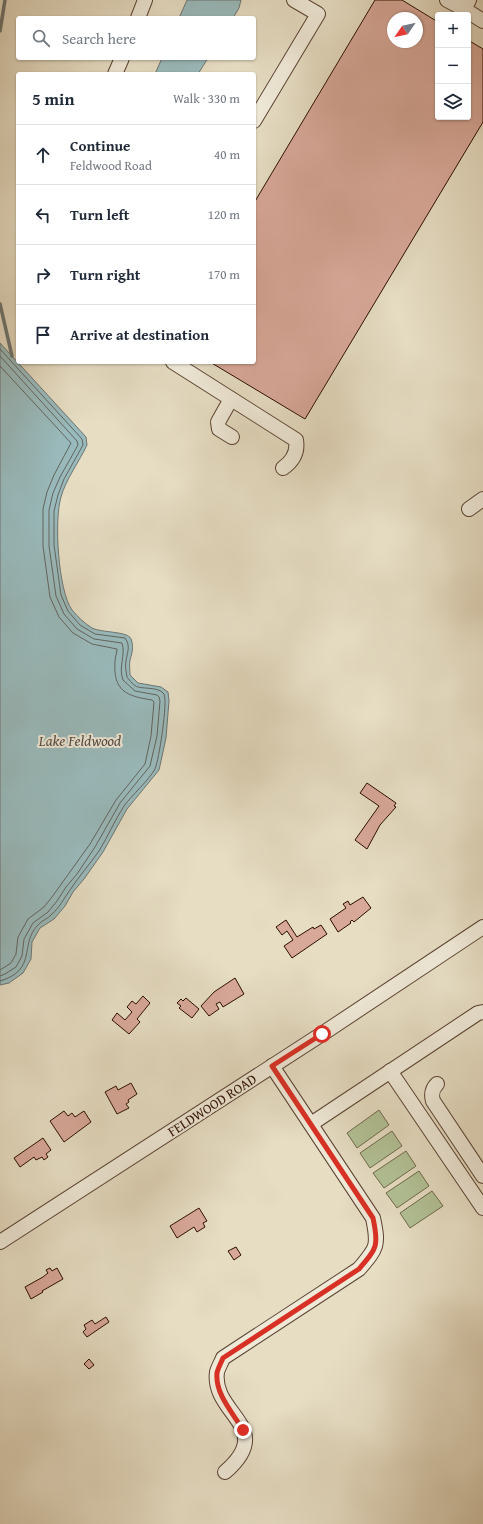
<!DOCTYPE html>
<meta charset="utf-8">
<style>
body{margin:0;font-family:"Gentium Book Plus",serif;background:#f2f2f3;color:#1f2937}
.controls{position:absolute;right:12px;top:12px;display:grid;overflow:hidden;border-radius:4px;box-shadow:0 1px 3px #0004}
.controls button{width:36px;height:36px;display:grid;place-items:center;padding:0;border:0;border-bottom:1px solid #e0e1e3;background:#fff;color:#1f2937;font:20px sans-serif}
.compass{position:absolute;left:387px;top:12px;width:36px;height:36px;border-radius:50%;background:#fff;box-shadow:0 1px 3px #0004;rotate:236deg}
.stop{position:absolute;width:12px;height:12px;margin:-9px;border:3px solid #d93025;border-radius:50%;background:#fff}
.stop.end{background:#d93025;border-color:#fff;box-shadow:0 1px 4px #0008}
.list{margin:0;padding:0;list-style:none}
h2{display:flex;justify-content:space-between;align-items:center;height:52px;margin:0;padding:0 16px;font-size:17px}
h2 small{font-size:13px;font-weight:400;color:#747a83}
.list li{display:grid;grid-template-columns:26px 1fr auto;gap:12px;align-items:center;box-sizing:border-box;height:60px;padding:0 16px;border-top:1px solid #e0e1e3}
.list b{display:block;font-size:15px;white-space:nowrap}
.list p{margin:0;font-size:13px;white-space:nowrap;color:#747a83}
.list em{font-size:13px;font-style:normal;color:#747a83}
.icon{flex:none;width:22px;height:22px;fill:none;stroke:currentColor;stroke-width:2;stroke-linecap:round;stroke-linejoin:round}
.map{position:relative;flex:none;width:483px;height:1524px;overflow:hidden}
.search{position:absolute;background:#fff;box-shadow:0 1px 3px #0004;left:16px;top:16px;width:240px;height:44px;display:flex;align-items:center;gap:10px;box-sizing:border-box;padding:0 14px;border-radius:4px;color:#747a83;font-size:15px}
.panel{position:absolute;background:#fff;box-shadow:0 1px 3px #0004;left:16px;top:72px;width:240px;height:292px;border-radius:4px}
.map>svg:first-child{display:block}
</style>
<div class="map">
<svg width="483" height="1524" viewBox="0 0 483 1524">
<rect width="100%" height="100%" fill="#e6ddc3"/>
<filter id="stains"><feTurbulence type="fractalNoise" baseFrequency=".005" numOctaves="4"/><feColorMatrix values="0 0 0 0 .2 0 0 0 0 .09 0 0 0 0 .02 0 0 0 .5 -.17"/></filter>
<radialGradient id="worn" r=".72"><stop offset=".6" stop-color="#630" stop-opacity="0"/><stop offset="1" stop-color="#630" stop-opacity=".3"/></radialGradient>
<g fill="#b2c296" stroke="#6e684b">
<polygon points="379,1110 389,1125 357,1148 347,1133"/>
<polygon points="392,1131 402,1146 370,1168 360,1153"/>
<polygon points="406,1151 416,1166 384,1188 373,1173"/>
<polygon points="419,1171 429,1186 397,1208 386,1193"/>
<polygon points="432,1191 443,1206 410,1228 400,1213"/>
</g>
<g fill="#99babc" stroke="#6d7571">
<polygon points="187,0 241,0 239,8 233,18 179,18"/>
<polygon points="162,58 208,58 198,74 155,74"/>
<path d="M 0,343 L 86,437 L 87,445 C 79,462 66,479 61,497 C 54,520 58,590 72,610 C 78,617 84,623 92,628 C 102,633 128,631 131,639 C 134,647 132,653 130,660 C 129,665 130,670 130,675 L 138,683 L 161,687 L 168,692 L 169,701 L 166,738 L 159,770 L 127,809 L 103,852 L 84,879 L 73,892 L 65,906 L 54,919 L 40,928 L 32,942 L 31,959 L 23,973 L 9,983 L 0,985 Z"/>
</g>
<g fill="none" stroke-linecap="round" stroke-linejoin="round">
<g stroke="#62645e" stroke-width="1">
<path d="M 0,349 L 82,439 L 83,445 L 64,479 L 58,495 L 54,511 L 54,545 L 61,595 L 68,611 L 80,625 L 95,634 L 125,638 C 131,646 127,653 126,661 C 125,666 126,672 127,677 C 130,681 134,686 138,687 C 146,689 159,687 164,694 C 168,701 159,760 155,769 C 149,780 132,795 124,806 C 115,820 108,836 99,851 C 90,864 79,876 70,890 C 64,898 60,907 52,914 C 48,919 42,920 38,925 C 19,944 38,970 0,981"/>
<path d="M 0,356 L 77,441 L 78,445 L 60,477 L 53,493 L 49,510 L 49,546 L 56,596 L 64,614 L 77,629 L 94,639 L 122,643 C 126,655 118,667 123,680 L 135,691 L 157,695 L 159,697 L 160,701 L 157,736 L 150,766 L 120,803 L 95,847 L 77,874 L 66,887 L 57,901 L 48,912 L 33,923 L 24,939 L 22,956 L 16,967 L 5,974 L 0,976"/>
<path d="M 0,366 L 71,443 L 54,475 L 47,492 L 43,509 L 43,546 L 50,597 L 59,617 L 73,633 L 92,644 L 117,649 C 117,653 115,657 115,661 C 113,691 126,696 152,700 L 154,702 L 151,736 L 145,764 L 116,800 L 90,844 L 52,897 L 44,907 L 28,919 L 18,937 L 16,954 L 11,963 L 0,970"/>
</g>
<g stroke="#6d7571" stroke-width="3.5">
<polyline points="0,31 5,0"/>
<polyline points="0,304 12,356"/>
</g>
</g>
<g fill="#d8a899" stroke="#2b0d00" fill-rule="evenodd">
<path d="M 375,0 L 402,0 L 438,22 L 438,117 L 468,117 L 468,40 L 483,49 L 483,122 L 305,419 L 210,362 L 254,362 L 254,203 ZM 393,18 L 417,18 L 417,42 L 393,42 Z"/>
<polygon points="367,783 396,803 394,806 396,807 380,825 367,849 355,840 379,806 360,793"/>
<polygon points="363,897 371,908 354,922 352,920 350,922 351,923 338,932 330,919 346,908 343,904 348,901 350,905"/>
<polygon points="286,920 297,937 313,927 314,929 321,925 327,934 292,958 284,946 293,940 287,931 282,935 276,927"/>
<polygon points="235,978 244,994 223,1007 220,1002 216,1004 219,1009 209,1016 201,1006 214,992"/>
<polygon points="143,996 150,1003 137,1019 140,1022 129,1034 112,1020 117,1013 125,1020 132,1012 127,1007 132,1001 136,1004"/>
<polygon points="186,998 199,1009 192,1018 179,1008 181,1006 177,1003 181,999 183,1001"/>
<polygon points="131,1083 137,1094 128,1100 129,1102 126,1104 129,1108 117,1114 105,1092 116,1086 118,1090"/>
<polygon points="64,1111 68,1116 72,1113 75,1117 84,1111 91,1122 64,1142 50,1121"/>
<polygon points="43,1138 51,1150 46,1154 48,1157 44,1160 42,1157 36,1160 34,1157 20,1167 14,1158"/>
<polygon points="199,1208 207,1221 203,1223 205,1227 197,1232 194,1227 177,1238 170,1226"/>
<polygon points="236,1247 241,1255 234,1260 228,1251"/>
<polygon points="50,1268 52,1271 57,1268 63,1279 42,1291 43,1292 31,1299 25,1287 43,1277 48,1273 46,1270"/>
<polygon points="106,1317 109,1322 87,1337 83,1332 86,1329 84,1325 92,1320 95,1324"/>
<polygon points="89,1359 94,1365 89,1369 84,1364"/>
</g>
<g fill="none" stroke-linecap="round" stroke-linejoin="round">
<g stroke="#5a4131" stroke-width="16">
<g id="minor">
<polyline points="447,0 464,9 469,0"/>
<polyline points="464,9 483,21"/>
<polyline points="138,18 145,0"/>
<polyline points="115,74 122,58"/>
<polyline points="254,121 318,14 294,0"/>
<path d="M 173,362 L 296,440 C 298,452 293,461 283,468"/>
<polyline points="231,399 218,422 219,429 232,437"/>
<polyline points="469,509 483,499"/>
<polyline points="390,1071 483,1208"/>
<path d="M 437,1084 C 432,1089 431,1094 433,1101 L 483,1176"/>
<polyline points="311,1124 478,1013 483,1012"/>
<polyline points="0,1242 322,1034 483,927"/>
<path d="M 225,1472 C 277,1427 211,1414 217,1372 C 218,1368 221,1363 223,1358 L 359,1269 C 377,1248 379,1246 373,1218 L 272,1066"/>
</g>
</g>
<use href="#minor" stroke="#efe9d8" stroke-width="14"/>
</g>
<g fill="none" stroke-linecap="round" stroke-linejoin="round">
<path stroke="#d93025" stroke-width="5" d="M 243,1430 C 233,1413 215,1394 217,1373 C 218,1368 221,1363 223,1358 L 359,1269 C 377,1248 379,1246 373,1218 L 272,1066 L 322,1034"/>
</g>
<g text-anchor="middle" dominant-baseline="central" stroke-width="4" stroke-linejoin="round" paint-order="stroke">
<g font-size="14" fill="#2b0d00" stroke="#efe9d8">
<text transform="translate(212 1105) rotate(-33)">FELDWOOD ROAD</text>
</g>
<g font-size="15" font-style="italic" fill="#524a42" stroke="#efe9d8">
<text x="80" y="740">Lake Feldwood</text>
</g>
</g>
<rect width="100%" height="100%" filter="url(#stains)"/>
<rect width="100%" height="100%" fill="url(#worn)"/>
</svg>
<div class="controls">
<button>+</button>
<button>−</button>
<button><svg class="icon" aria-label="layers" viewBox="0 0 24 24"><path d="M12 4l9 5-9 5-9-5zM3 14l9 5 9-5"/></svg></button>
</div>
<svg class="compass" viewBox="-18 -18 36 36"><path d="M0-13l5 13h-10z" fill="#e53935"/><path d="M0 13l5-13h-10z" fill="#747a83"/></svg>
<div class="stop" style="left:322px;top:1034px"></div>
<div class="stop end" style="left:243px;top:1430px"></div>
<div class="search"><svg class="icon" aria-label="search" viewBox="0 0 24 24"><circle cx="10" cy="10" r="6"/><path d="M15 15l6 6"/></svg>Search here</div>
<section class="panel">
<h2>5 min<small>Walk · 330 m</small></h2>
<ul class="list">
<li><svg class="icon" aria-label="ahead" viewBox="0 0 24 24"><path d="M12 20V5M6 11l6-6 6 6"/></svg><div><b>Continue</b><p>Feldwood Road</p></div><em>40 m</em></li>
<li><svg class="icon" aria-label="left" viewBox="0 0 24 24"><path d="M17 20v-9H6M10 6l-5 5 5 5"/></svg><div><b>Turn left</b></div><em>120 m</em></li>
<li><svg class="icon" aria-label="right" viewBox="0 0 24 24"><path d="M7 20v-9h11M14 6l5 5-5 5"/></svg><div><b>Turn right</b></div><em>170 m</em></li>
<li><svg class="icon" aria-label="arrive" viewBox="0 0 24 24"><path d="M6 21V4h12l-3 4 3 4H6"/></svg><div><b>Arrive at destination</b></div></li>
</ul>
</section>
</div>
